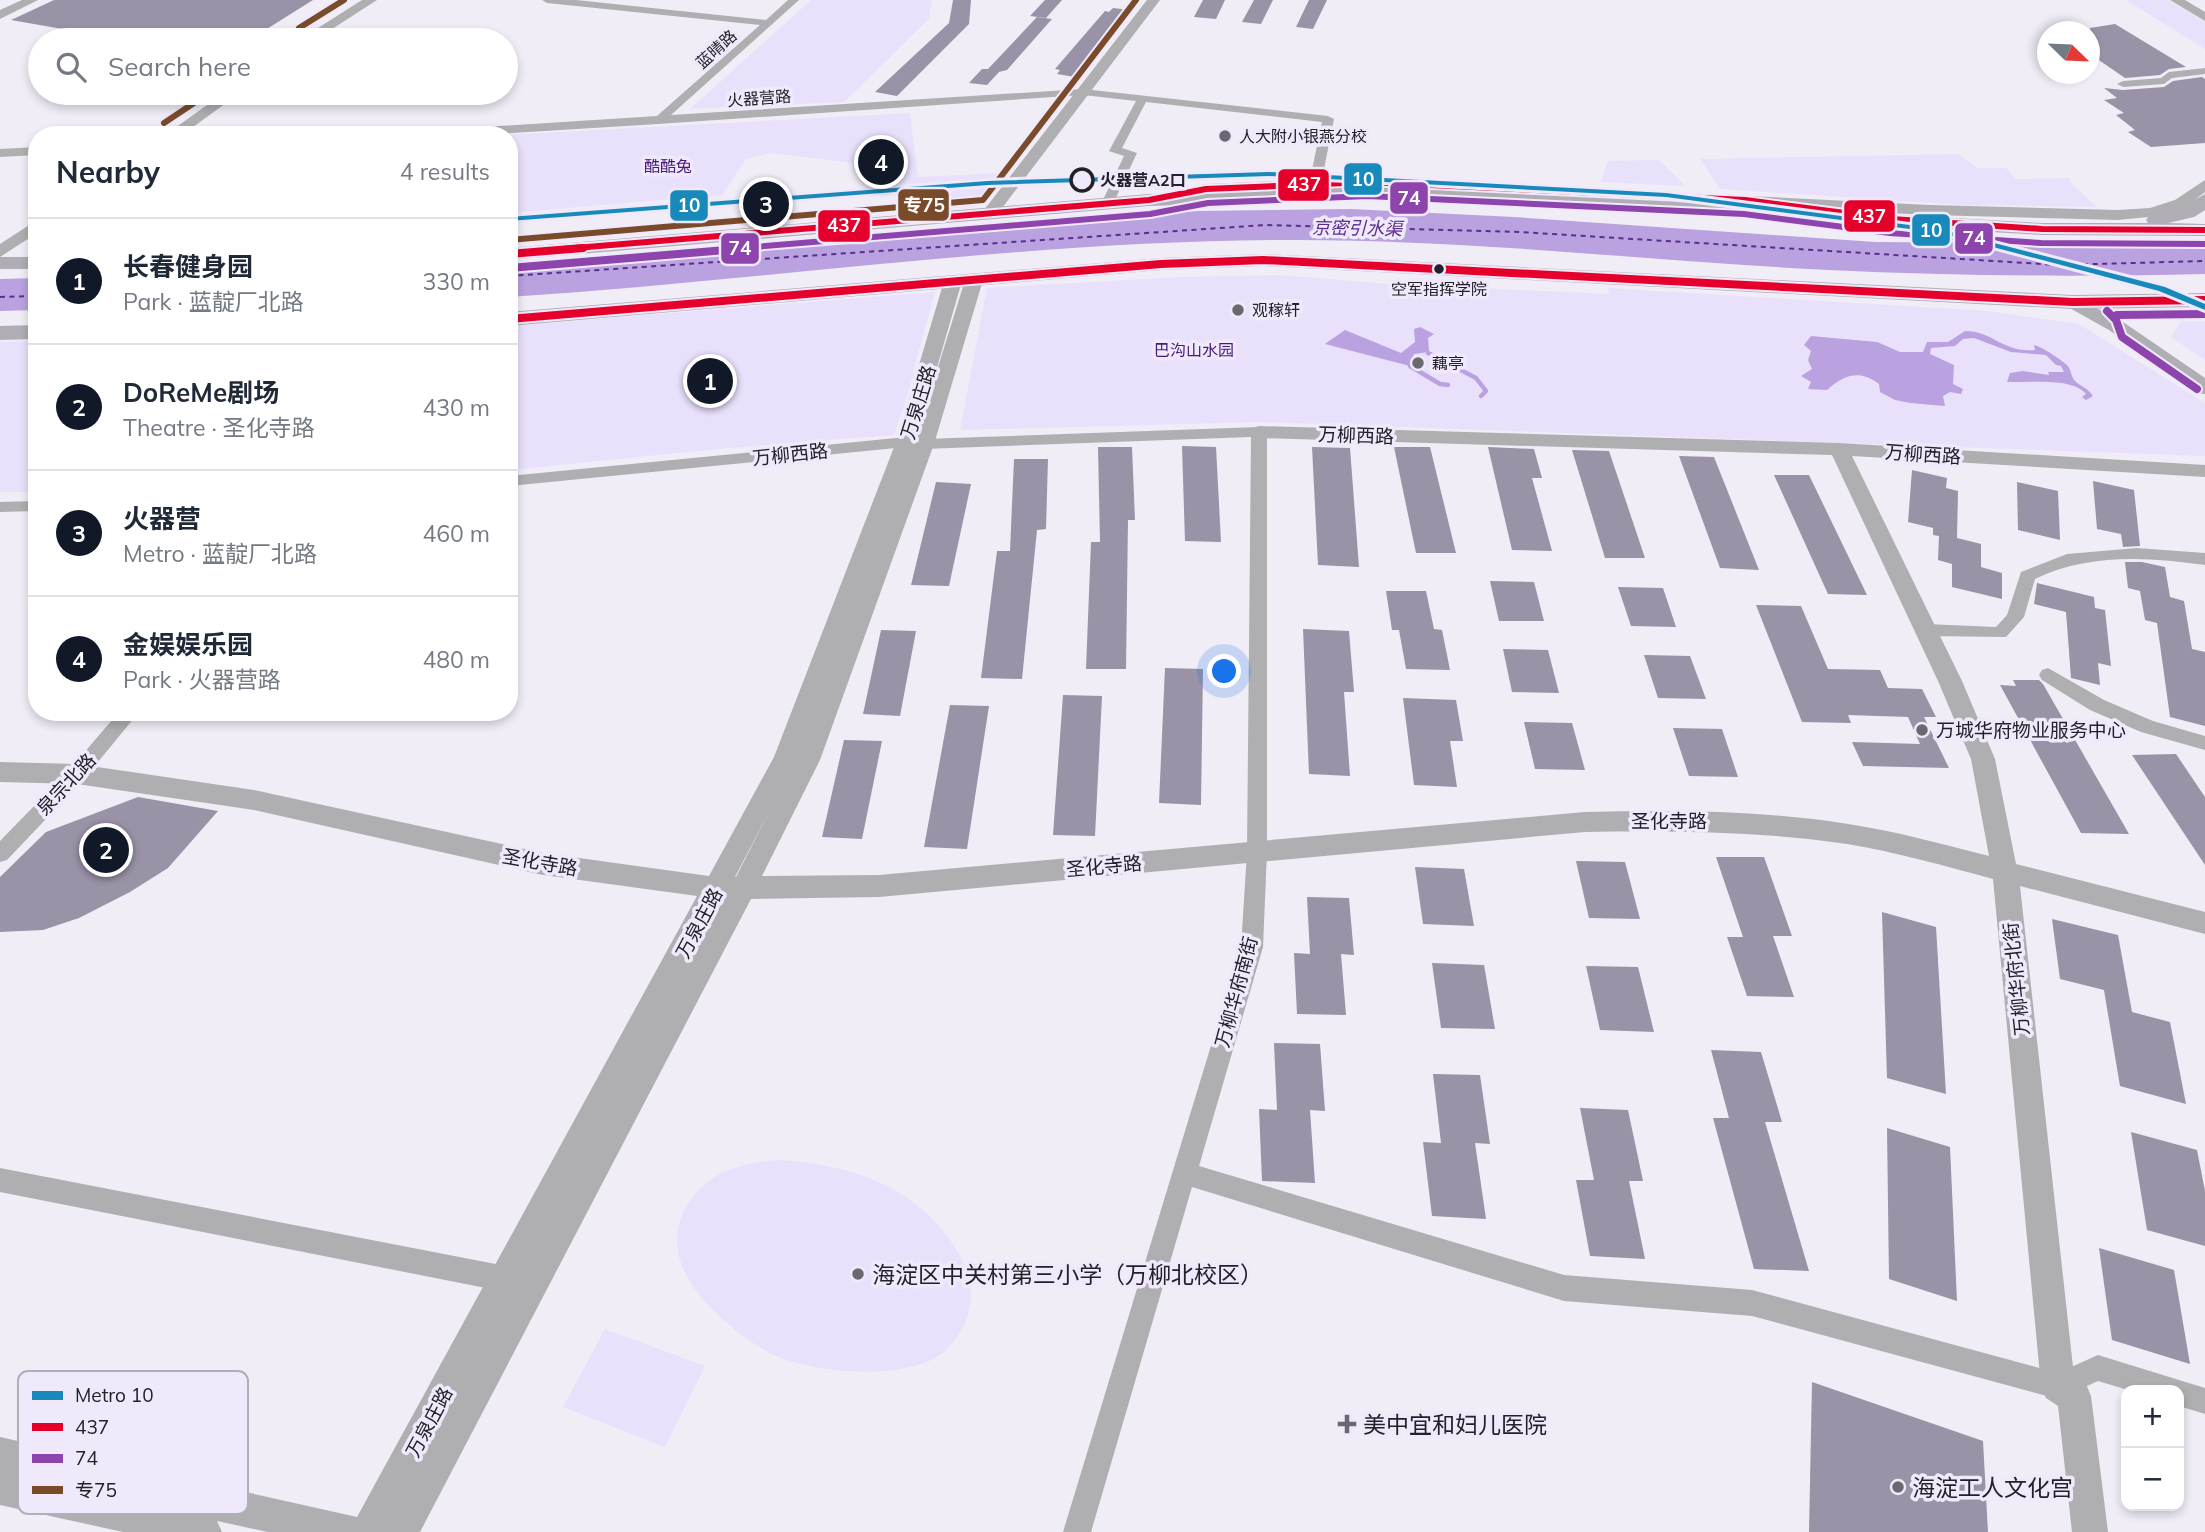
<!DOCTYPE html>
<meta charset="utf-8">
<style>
body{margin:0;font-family:Mulish,"Noto Sans SC",sans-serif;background:#f6f6f7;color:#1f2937}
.controls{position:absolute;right:21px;bottom:21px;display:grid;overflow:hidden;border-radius:14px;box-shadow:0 4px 10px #0003}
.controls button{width:63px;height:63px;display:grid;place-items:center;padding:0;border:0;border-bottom:2px solid #e0e1e3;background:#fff;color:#1f2937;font:35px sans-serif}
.compass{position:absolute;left:2037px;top:21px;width:63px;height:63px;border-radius:50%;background:#fff;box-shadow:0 4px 10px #0003;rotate:113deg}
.you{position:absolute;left:1225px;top:672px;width:24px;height:24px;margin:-18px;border:5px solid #fff;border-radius:50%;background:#1a73e8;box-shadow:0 0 0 10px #1a73e833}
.badge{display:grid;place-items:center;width:46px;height:46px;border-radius:50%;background:#111827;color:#fff;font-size:23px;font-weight:700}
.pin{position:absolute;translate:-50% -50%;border:4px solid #fff;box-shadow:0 2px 7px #0006}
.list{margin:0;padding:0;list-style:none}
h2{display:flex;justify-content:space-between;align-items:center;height:91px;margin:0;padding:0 28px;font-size:30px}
h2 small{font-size:23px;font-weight:400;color:#747a83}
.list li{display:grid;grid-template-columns:46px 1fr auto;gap:21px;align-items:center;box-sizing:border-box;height:126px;padding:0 28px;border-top:2px solid #e0e1e3}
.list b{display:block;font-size:26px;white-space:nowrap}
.list p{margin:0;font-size:23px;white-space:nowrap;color:#747a83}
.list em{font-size:23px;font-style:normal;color:#747a83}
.icon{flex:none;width:38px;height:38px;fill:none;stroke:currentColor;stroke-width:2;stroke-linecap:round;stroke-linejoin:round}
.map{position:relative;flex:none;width:2205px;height:1532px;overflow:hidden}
.search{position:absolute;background:#fff;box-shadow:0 4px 10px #0003;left:28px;top:28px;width:490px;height:77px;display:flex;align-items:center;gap:18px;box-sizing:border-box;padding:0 24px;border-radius:38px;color:#747a83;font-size:26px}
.panel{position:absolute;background:#fff;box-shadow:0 4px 10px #0003;left:28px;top:126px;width:490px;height:595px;border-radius:28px}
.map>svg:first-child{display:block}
</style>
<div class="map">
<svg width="2205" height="1532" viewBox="0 0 2205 1532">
<rect width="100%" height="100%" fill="#f0edf7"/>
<g fill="#e9e0fb">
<polygon points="811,0 932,0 929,19 844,102 690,109"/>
<polygon points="2126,0 2168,0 2205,22 2205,49"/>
<polygon points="910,113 918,177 1002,173 974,207 906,210 870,165 771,153 746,159 722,195 509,213 509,135 505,135"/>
<polygon points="1958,154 1978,168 2006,168 2016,179 2069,178 2071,183 2097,207 1963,205 1720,189 1700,159"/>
<polygon points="1659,160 1686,186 1601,182 1608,161"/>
<polygon points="1279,275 1390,284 1609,294 1608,288 1987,311 2079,324 2205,403 2205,456 1260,422 960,430 987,288 1181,277"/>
<polygon points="935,292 913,372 914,374 894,435 728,448 509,470 509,326"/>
<polygon points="2181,321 2205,321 2205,360 2171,337"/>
<polygon points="37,341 37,492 0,492 0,342"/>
<path d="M 779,1160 C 830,1163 886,1176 925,1212 C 966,1249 992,1303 947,1349 C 914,1382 823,1373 784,1359 C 754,1348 729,1326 707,1304 C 686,1281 669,1251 681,1218 C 698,1175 736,1163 779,1160 Z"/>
<polygon points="605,1329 705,1366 665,1447 563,1407"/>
</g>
<g fill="#b9a2df">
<path d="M 1351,209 L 1514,217 L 1875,242 L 2042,243 L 2205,239 L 2205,274 C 2080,277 1954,276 1829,270 C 1647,261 1466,239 1284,240 C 1025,241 767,280 509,297 L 509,266 L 977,226 L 1199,211 Z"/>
<polygon points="37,278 37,310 0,311 0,279"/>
<polygon points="1420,327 1434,334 1428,338 1429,352 1414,354 1410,366 1325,344 1345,330 1401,353 1415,342 1414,329"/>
<path d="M 1965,331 C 1993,331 2003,353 2035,350 L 2034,345 C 2043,347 2061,360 2067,365 C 2071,369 2071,377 2075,381 C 2081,387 2088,388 2093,396 L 2086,400 L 2082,397 L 2086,394 C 2073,377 2028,383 2007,382 L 2010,373 L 2023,371 L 2049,375 L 2048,372 L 2064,372 L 2061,366 L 2056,365 L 2046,355 L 2011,352 L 1974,338 L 1963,339 L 1955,346 L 1931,348 L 1930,354 L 1954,365 L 1953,384 L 1963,389 L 1961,394 L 1950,392 L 1943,396 L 1945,406 L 1910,403 L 1895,400 L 1880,392 L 1879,384 C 1859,369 1844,375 1827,390 L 1808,389 L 1811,382 L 1801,376 L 1812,369 L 1808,360 L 1811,351 L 1804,345 L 1811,336 L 1877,342 L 1900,352 L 1923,352 L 1927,342 L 1948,342 Z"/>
</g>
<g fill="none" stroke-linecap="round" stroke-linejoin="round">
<g stroke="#b9a2df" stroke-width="4.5">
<polyline points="1428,353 1476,378 1486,391 1481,396"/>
<polyline points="1410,366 1440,384 1448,385"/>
</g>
<g stroke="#5a2d8e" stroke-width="2" stroke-dasharray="5 4.5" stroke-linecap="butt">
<polyline points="509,276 1265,225 1519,232 2059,265 2205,261"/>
<polyline points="0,297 37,296"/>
</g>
</g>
<g fill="#9a92a6">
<polygon points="54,0 313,0 249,40 125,40 11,20"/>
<polygon points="953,0 971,0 969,24 897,96 875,92 949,23"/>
<polygon points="1045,0 1062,0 1046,18 1030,16"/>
<polygon points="1203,0 1225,0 1216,19 1194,17"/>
<polygon points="1254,0 1273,0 1261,24 1242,22"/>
<polygon points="1309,0 1327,0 1313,29 1296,27"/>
<polygon points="1113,8 1130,10 1075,77 1057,74 1060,70 1055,69 1105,11 1109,12"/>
<polygon points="1037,17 1052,19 1007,70 999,72 987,85 969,83 982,69 988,69"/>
<polygon points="2115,24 2186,67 2169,69 2160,75 2125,78 2090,54 2090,28"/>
<polygon points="2202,77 2205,79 2205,143 2151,147 2128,132 2135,130 2116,115 2124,113 2104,100 2117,98 2104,88 2123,90 2164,87 2173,81"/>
<polygon points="1182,446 1216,447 1221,542 1185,541"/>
<polygon points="1098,447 1132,447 1135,520 1128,520 1126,669 1086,669 1091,542 1100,542"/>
<polygon points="1312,447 1350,448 1359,567 1318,565"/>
<polygon points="1394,447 1430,447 1456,553 1416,553"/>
<polygon points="1488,447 1534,449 1542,478 1532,478 1552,551 1512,550"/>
<polygon points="1572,450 1609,451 1645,558 1605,558"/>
<polygon points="1679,456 1714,457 1759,570 1720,568"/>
<polygon points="1014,459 1048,459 1046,529 1037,530 1022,679 981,678 997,551 1010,551"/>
<polygon points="1912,470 1947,478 1946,488 1958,491 1957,538 1981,544 1981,567 2002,573 2002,599 1952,587 1952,564 1938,560 1939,536 1933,535 1933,528 1908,522"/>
<polygon points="1774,475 1809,475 1867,595 1828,594"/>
<polygon points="2093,481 2134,490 2140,546 2123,547 2121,534 2097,529"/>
<polygon points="936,482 971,484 949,586 911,585"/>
<polygon points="2017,482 2058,491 2060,540 2018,530"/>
<polygon points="2125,562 2142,562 2165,567 2170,597 2184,601 2192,649 2205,652 2205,726 2170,717 2157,623 2145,620 2140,591 2128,588"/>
<polygon points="1490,581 1534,582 1544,621 1499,621"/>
<polygon points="2037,583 2094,597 2095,608 2105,610 2111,666 2098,663 2100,685 2071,678 2066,612 2034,604"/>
<polygon points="1618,587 1663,588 1676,627 1631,626"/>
<polygon points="1386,591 1426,591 1434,629 1442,630 1450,670 1406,669 1399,630 1392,630"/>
<polygon points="1756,605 1801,606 1828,669 1880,670 1888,688 1922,689 1936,717 1924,717 1949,768 1863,766 1852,742 1920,744 1908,717 1848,715 1851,723 1802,722"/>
<polygon points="1303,629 1349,631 1354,692 1344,692 1350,776 1309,774"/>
<polygon points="881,630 916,631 900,716 863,714"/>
<polygon points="1503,649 1548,650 1559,693 1512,692"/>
<polygon points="1644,655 1690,656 1706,699 1658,698"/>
<polygon points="1165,668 1203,669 1201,805 1159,803"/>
<polygon points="2013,680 2039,680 2043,684 2129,834 2081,833 2000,685 2016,686"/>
<polygon points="1063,695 1102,696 1095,836 1053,835"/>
<polygon points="1403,698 1456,700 1463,741 1450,741 1457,787 1414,785"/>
<polygon points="950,705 989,706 967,849 924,847"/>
<polygon points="1524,722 1572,723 1585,770 1535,769"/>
<polygon points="1673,728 1722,729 1738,777 1689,776"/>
<polygon points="844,740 882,741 862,839 822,837"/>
<polygon points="2176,754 2205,797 2205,865 2132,755"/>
<polygon points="138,797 218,811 168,868 130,892 79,918 43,930 0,932 0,877 46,832"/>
<polygon points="1716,857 1764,857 1792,936 1773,936 1794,997 1747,996 1727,937 1743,937"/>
<polygon points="1576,861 1625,862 1640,919 1589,918"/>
<polygon points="1415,867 1464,869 1474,926 1423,924"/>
<polygon points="1307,897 1349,898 1354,955 1341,954 1346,1015 1297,1014 1294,953 1310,954"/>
<polygon points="1882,912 1936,927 1946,1094 1887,1078"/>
<polygon points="2052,919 2118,935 2132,1012 2170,1022 2186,1104 2120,1086 2104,990 2060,979"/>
<polygon points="1432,963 1484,965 1495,1029 1441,1028"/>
<polygon points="1586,966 1638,967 1654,1032 1600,1030"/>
<polygon points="1274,1043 1320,1044 1325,1111 1310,1110 1315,1183 1262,1181 1259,1109 1277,1110"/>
<polygon points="1711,1050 1761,1052 1782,1122 1765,1122 1809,1271 1754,1269 1713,1118 1729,1118"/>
<polygon points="1433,1074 1480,1075 1490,1144 1475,1143 1486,1219 1432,1216 1423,1142 1441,1143"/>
<polygon points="1580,1108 1628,1110 1643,1181 1629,1181 1645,1259 1590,1256 1576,1180 1594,1180"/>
<polygon points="1887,1128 1950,1147 1957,1301 1889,1279"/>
<polygon points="2131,1132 2197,1150 2205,1191 2205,1246 2147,1230"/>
<polygon points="2099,1248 2174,1270 2190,1364 2112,1340"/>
<polygon points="1812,1382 1983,1441 1988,1532 1809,1532"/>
</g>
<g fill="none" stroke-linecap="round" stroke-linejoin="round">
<g fill="#afafb2" fill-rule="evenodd">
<polygon points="542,0 576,0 766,20 788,0 799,0 671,115 1083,89 1328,116 1334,119 1321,184 1315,188 1309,184 1322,122 1146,102 1122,148 1137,153 1113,204 1107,208 1101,204 1124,156 1109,151 1136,101 1083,95 658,124 479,135 415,135 421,131 657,116 760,25 547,3"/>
<polygon points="2205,68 2205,74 2172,78 2164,84 2123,87 2117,84 2123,81 2161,78 2169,72"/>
<polygon points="37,147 37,155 0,157 0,149"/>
<polygon points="1259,427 1267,432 1267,852 1263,947 1199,1166 1564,1275 1752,1290 2058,1373 2098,1355 2205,1388 2205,1414 2179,1406 2179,1390 2128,1390 2098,1381 2058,1399 1752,1316 1564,1301 1192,1187 1091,1532 1063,1532 1241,947 1247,852 1251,437 924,449 906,447 509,486 509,476 906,437 924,439"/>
<polygon points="37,501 37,511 0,512 0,502"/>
<path d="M 2137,548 L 2205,553 L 2205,565 C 2148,557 2088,553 2035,579 L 2024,617 L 2006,637 L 1926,636 L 1920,634 L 1917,630 L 1920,626 L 1926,624 L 1996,627 L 2007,615 L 2021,572 L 2067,554 Z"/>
<polygon points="2048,668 2104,700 2153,721 2205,736 2205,750 2141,732 2090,710 2042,680 2039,675 2042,670"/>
<polygon points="119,712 139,712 84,779 7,860 0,862 0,841 70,769"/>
<polygon points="0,1168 506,1266 515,1270 519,1279 515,1288 506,1292 0,1192"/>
</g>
<g fill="#afafb2" fill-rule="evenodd">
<polygon points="22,0 38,0 0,19 0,10"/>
<polygon points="362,0 377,0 315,40 299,40"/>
<polygon points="1147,0 1160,0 996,216 984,216 982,213 984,210"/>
<polygon points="2170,0 2185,0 2205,12 2205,21"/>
<polygon points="224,93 240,93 182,135 165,135"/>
<polygon points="1367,177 1930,205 2118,210 2150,208 2175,200 2205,180 2205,192 2187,206 2158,216 2118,220 1930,215 1367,187 1206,194 1155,204 1147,199 1149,196 1206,184"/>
<polygon points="37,220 37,233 0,257 0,244"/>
<path d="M 974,275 L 983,280 L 934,444 L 820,760 L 762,876 L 879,875 L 1585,812 C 1673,810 1761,810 1848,824 C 1895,831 1942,844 1989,856 L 1971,759 L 1938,681 L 1832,455 L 1259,438 L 1252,436 L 1249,432 L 1252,428 L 1259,426 L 1839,443 L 2205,465 L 2205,477 L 1852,456 L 1962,681 L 1995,759 L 2016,864 L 2205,912 L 2205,934 L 2020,886 L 2074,1376 L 2086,1384 L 2091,1396 L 2108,1532 L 2072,1532 L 2058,1406 L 2046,1398 L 2041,1386 L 1993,879 C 1945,866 1896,852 1847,844 C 1760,831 1673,831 1585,832 L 879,897 L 751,899 L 420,1532 L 268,1532 L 217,1521 L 222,1532 L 123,1532 L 0,1505 L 0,1437 L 357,1517 L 697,896 L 543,875 L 254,810 L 77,784 L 0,782 L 0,762 L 77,764 L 254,790 L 543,853 L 709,876 L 774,757 L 896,442 L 944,281 L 953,276 L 962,281 L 925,409 L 965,280 ZM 770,810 L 736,877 L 735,877 ZM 723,899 L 724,899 L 686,969 Z"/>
</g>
<polygon fill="#afaeb3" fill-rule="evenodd" points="2073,296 2123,322 2205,378 2205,394 2197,393 2109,330 2066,306 2063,302 2066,298"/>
<g fill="#b0aeb4" fill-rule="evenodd">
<polygon points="1394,186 2042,223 2148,223 2146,220 2149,216 2180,208 2205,194 2205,210 2194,217 2168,223 2205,224 2205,236 2042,235 1394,198 1149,206 509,260 509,248 1149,194"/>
<polygon points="1263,254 2073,295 2205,293 2205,307 2073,309 1263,266 1161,270 509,326 509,312 1161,258"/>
<rect x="0" y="257" width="37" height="12"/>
<polygon points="37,325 37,339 0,340 0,326"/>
</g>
<g stroke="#efe9fb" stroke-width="10">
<polyline id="bus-1-far1" points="563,249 1149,200 1206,189 1367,182 1745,200 1891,219 2042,229 2205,230"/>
</g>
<g stroke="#efe9fb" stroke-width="12">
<g id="bus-1">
<polyline points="509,254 583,248"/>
<polyline points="509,319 1161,264 1263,260 2073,302 2205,300"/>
</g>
</g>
<g stroke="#efe9fb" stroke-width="10">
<polyline id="bus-2-far1" points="730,249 1150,214 1208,203 1367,196 1744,214 1890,233 2041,243 2205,244"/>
</g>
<g stroke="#efe9fb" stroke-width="12">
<g id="bus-2">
<polyline points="510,268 750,248"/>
<polyline points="2107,311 2116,320 2122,337 2197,389"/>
<polyline points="2117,315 2205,314"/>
</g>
</g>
<g stroke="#efe9fb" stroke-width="10">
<g id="bus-3">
<polyline points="299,28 344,0"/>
<polyline points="164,123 209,93"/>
<polyline points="509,240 983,200 1136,0"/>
</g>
</g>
<use href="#bus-1-far1" stroke="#e4002b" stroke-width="6"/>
<use href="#bus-1" stroke="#e4002b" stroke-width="8"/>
<use href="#bus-2-far1" stroke="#8e44ad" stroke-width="6"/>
<use href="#bus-2" stroke="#8e44ad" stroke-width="8"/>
<use href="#bus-3" stroke="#7a4b2a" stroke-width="6"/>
<g stroke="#efe9fb" stroke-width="6">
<polygon id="metro-1" points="1269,172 1666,193 1940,229 2165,287 2205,304 2205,310 2159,291 1940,233 1666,197 1269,176 988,185 509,221 509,217 988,181"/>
</g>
<use href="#metro-1" fill="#178abb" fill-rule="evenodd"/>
</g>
<g fill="#6b6870" stroke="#efe9fb" stroke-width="2.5">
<circle cx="1225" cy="136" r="7"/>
<circle cx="1238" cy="310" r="7"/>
<circle cx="1418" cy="363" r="7"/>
<circle cx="1922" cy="730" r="7"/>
<circle cx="858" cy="1274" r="7"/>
<path d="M1343.5 1413.5h7v7h7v7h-7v7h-7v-7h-7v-7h7z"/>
<circle cx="1898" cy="1487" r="7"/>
</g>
<circle fill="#efe9fb" stroke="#232027" stroke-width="3.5" cx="1082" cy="180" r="11"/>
<circle fill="#232027" stroke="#efe9fb" stroke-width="2.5" cx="1439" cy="269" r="6"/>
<g text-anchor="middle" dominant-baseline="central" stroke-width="7" stroke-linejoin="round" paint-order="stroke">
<g font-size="16" fill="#232027" stroke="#efe9fb">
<text transform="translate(716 49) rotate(-42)">蓝晴路</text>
<text transform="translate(759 98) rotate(-4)">火器营路</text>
</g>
<g font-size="16" fill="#232027" stroke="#efe9fb" text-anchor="start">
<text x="1239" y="136">人大附小银燕分校</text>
<text x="1252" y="310">观稼轩</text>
<text x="1432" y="363">藕亭</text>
</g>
<g font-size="16" fill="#49197b" stroke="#efe9fb">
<text x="668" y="166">酷酷兔</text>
<text x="1194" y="350">巴沟山水园</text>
</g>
<g font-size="16" font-weight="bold" fill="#232027" stroke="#efe9fb" text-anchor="start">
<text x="1100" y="180">火器营A2口</text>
</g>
<g font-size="16" fill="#232027" stroke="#efe9fb">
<text x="1439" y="289">空军指挥学院</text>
</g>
<g font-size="18" font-style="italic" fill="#5a2d8e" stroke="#efe9fb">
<text transform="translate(1357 228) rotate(1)">京密引水渠</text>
</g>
<g font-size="19" fill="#232027" stroke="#efe9fb">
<text transform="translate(918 402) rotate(-73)">万泉庄路</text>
<text transform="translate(1356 435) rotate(2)">万柳西路</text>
<text transform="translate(790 454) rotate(-6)">万柳西路</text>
<text transform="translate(1923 454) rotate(4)">万柳西路</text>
<text transform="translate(66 784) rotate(-47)">泉宗北路</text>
<text x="1669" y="821">圣化寺路</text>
<text transform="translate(540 862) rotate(10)">圣化寺路</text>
<text transform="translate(1104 866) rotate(-5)">圣化寺路</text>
<text transform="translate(699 923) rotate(-62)">万泉庄路</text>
<text transform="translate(2016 979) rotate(-96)">万柳华府北街</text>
<text transform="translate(1236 992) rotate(-75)">万柳华府南街</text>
<text transform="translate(429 1422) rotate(-62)">万泉庄路</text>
</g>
<g font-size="19" fill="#232027" stroke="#efe9fb" text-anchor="start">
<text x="1936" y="730">万城华府物业服务中心</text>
</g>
<g font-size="23" fill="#232027" stroke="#efe9fb" text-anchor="start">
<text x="872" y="1274">海淀区中关村第三小学（万柳北校区）</text>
<text x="1363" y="1424">美中宜和妇儿医院</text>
<text x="1912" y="1487">海淀工人文化宫</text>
</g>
</g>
<rect x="18" y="1371" width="230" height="143" rx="10" fill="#efe9fb" stroke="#b2adbb" stroke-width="2"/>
<rect x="32" y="1391" width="31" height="9" fill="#178abb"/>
<rect x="32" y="1423" width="31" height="8" fill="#e4002b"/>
<rect x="32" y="1454" width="31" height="9" fill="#8e44ad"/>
<rect x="32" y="1486" width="31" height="8" fill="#7a4b2a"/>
<g font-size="19" fill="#232027">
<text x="75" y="1402">Metro 10</text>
<text x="75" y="1434">437</text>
<text x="75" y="1465">74</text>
<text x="75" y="1497">专75</text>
</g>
<g stroke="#efe9fb" stroke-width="2.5">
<rect x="1343" y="162" width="40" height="34" rx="7" fill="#178abb"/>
<rect x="1277" y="168" width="53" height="34" rx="7" fill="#e4002b"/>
<rect x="1389" y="181" width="40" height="34" rx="7" fill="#8e44ad"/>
<rect x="897" y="188" width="53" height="34" rx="7" fill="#7a4b2a"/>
<rect x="669" y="189" width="40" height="33" rx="7" fill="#178abb"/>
<rect x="1843" y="199" width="53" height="34" rx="7" fill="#e4002b"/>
<rect x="817" y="209" width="54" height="34" rx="7" fill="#e4002b"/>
<rect x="1911" y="213" width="40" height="34" rx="7" fill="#178abb"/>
<rect x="1954" y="222" width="40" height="33" rx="7" fill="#8e44ad"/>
<rect x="720" y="232" width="40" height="33" rx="7" fill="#8e44ad"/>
</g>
<g font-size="19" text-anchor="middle" font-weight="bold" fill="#fff">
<text x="1363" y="186">10</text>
<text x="1304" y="191">437</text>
<text x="1409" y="205">74</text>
<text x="924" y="212">专75</text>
<text x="689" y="212">10</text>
<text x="1869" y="223">437</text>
<text x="844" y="232">437</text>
<text x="1931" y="237">10</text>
<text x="1974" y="245">74</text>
<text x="740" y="255">74</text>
</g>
</svg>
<div class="controls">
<button>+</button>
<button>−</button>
</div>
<svg class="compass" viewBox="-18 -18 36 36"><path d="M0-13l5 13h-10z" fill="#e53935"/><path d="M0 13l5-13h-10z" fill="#747a83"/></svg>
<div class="you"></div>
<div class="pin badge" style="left:710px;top:381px">1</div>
<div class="pin badge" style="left:106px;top:850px">2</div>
<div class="pin badge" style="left:766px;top:204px">3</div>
<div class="pin badge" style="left:881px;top:162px">4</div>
<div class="search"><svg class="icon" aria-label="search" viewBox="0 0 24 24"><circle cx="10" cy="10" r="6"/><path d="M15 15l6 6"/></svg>Search here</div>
<section class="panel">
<h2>Nearby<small>4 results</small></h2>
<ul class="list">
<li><span class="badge">1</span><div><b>长春健身园</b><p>Park · 蓝靛厂北路</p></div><em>330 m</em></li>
<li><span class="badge">2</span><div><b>DoReMe剧场</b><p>Theatre · 圣化寺路</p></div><em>430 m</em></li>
<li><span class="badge">3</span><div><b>火器营</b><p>Metro · 蓝靛厂北路</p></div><em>460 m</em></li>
<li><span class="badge">4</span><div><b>金娱娱乐园</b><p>Park · 火器营路</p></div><em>480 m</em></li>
</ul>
</section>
</div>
